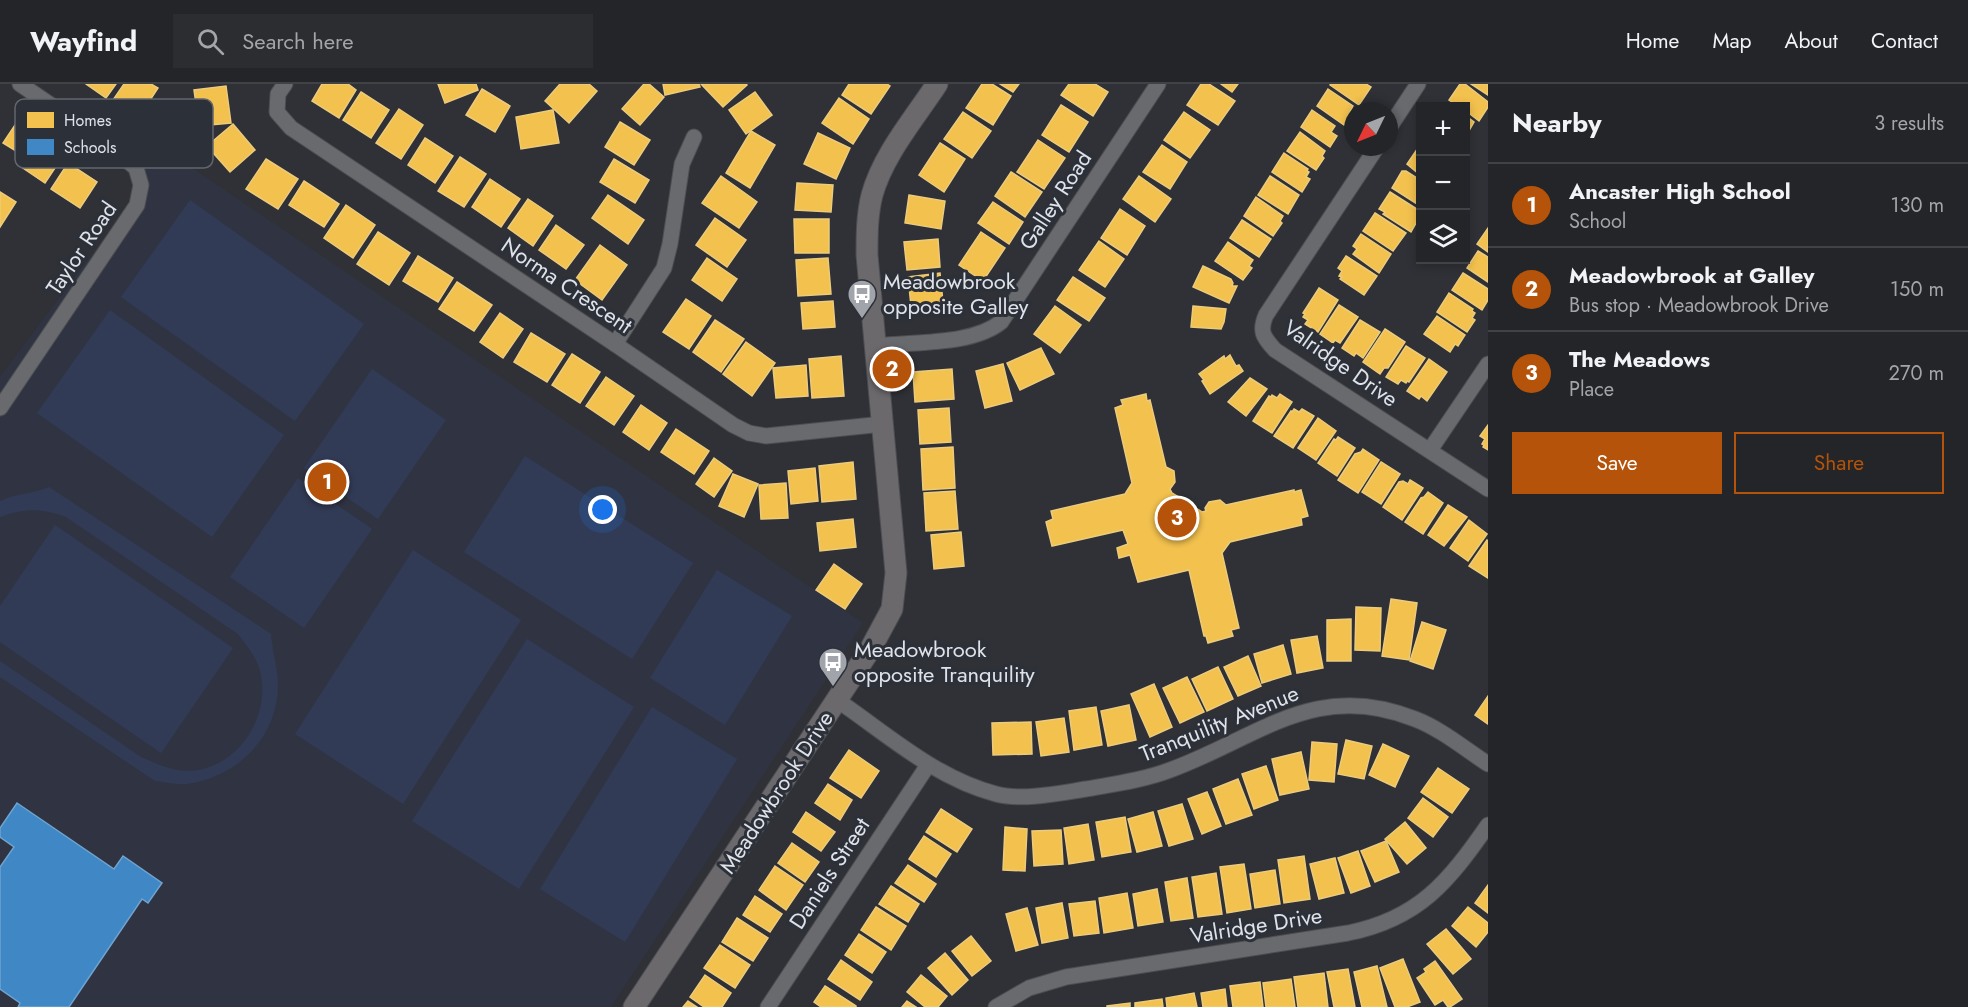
<!DOCTYPE html>
<meta charset="utf-8">
<style>
body{margin:0;font-family:Jost,sans-serif;background:#2b2d30;color:#f1f3f6}
.controls{position:absolute;right:18px;top:18px;display:grid;overflow:hidden;border-radius:0px;box-shadow:0 3px 9px #0003}
.controls button{width:54px;height:54px;display:grid;place-items:center;padding:0;border:0;border-bottom:2px solid #404245;background:#232528;color:#f1f3f6;font:30px sans-serif}
.compass{position:absolute;left:1344px;top:18px;width:54px;height:54px;border-radius:50%;background:#232528;box-shadow:0 3px 9px #0003;rotate:227deg}
.you{position:absolute;left:603px;top:426px;width:21px;height:21px;margin:-15px;border:4px solid #fff;border-radius:50%;background:#1a73e8;box-shadow:0 0 0 9px #1a73e833}
.badge{display:grid;place-items:center;width:39px;height:39px;border-radius:50%;background:#b45309;color:#fff;font-size:20px;font-weight:700}
.pin{position:absolute;translate:-50% -50%;border:3px solid #fff;box-shadow:0 2px 6px #0006}
.list{margin:0;padding:0;list-style:none}
h2{display:flex;justify-content:space-between;align-items:center;height:78px;margin:0;padding:0 24px;font-size:26px}
h2 small{font-size:20px;font-weight:400;color:#a3a5a8}
.list li{display:grid;grid-template-columns:39px 1fr auto;gap:18px;align-items:center;box-sizing:border-box;height:84px;padding:0 24px;border-top:2px solid #404245}
.list b{display:block;font-size:22px;white-space:nowrap}
.list p{margin:0;font-size:20px;white-space:nowrap;color:#a3a5a8}
.list em{font-size:20px;font-style:normal;color:#a3a5a8}
.actions{display:flex;gap:12px;padding:18px 24px}
.actions a{flex:1;padding:14px 0;border:2px solid #b45309;border-radius:0px;text-align:center;font-size:21px;color:#b45309}
.actions .main{background:#b45309;color:#fff}
.icon{flex:none;width:33px;height:33px;fill:none;stroke:currentColor;stroke-width:2;stroke-linecap:round;stroke-linejoin:round}
.map{position:relative;flex:none;width:1488px;height:923px;overflow:hidden}
header{display:flex;align-items:center;gap:36px;box-sizing:border-box;height:84px;padding:0 30px;background:#232528;border-bottom:2px solid #404245}
header strong{font-size:28px}
nav{display:flex;gap:33px;margin-inline-start:auto;font-size:21px}
.search{width:420px;height:54px;background:#2b2d30;display:flex;align-items:center;gap:15px;box-sizing:border-box;padding:0 21px;border-radius:0px;color:#a3a5a8;font-size:22px}
main{display:flex}
aside{flex:1;background:#232528}
.map>svg:first-child{display:block}
</style>
<header>
<strong>Wayfind</strong>
<div class="search"><svg class="icon" aria-label="search" viewBox="0 0 24 24"><circle cx="10" cy="10" r="6"/><path d="M15 15l6 6"/></svg>Search here</div>
<nav><a>Home</a><a>Map</a><a>About</a><a>Contact</a></nav>
</header>
<main>
<div class="map">
<svg width="1488" height="923" viewBox="0 0 1488 923">
<rect width="100%" height="100%" fill="#2f3136"/>
<polygon fill="#303442" points="154,58 863,539 611,923 0,923 0,293 145,99 144,76"/>
<g fill="#323b56">
<polygon points="190,116 364,240 295,337 121,213"/>
<polygon points="110,226 284,351 212,453 37,329"/>
<polygon points="372,285 446,336 378,435 304,384"/>
<polygon points="525,372 693,479 632,575 464,468"/>
<polygon points="298,394 372,445 304,544 230,493"/>
<path d="M 49,403 L 271,550 C 272,567 278,584 278,601 C 278,653 237,693 187,700 C 177,701 165,698 155,697 L 0,593 L 0,577 L 141,673 C 155,679 169,686 185,687 C 234,688 270,637 261,591 C 258,575 248,563 238,550 L 66,433 C 42,424 24,424 0,433 L 0,417 C 15,409 34,410 49,403 Z"/>
<polygon points="55,441 233,564 161,669 0,558 0,522"/>
<polygon points="413,466 521,536 403,720 295,650"/>
<polygon points="717,486 792,532 725,641 650,594"/>
<polygon points="527,555 634,623 519,805 412,737"/>
<polygon points="652,623 737,675 625,858 540,805"/>
</g>
<g fill="#f2c14e" stroke="#eccb7c" stroke-width="1.5">
<polygon points="86,0 116,0 106,14"/>
<polygon points="124,0 151,0 158,4 139,33 113,16"/>
<polygon points="322,0 348,0 356,6 339,34 312,17"/>
<polygon points="438,0 476,0 478,6 445,19"/>
<polygon points="560,0 589,0 597,7 569,39 545,17"/>
<polygon points="644,0 649,0 664,13 640,41 622,25"/>
<polygon points="663,0 699,0 700,3 665,11"/>
<polygon points="701,0 746,0 747,1 723,23"/>
<polygon points="849,0 887,0 890,2 871,30 842,11"/>
<polygon points="982,0 992,0 1011,12 993,41 966,24"/>
<polygon points="1000,0 1019,0 1013,8"/>
<polygon points="1069,0 1095,0 1108,8 1093,32 1061,11"/>
<polygon points="1201,0 1209,0 1235,17 1218,41 1187,21"/>
<polygon points="1221,0 1238,0 1232,8"/>
<polygon points="1331,0 1366,0 1371,3 1359,21 1330,1"/>
<polygon points="1460,0 1465,0 1488,18 1488,23 1479,37 1466,27 1466,22 1458,22 1449,16"/>
<polygon points="1471,0 1488,0 1488,11"/>
<polygon points="226,2 231,39 199,42 194,6"/>
<polygon points="482,5 510,22 495,48 466,31"/>
<polygon points="1328,5 1353,22 1349,29 1351,31 1344,41 1317,22"/>
<polygon points="361,8 389,26 371,54 343,36"/>
<polygon points="755,8 772,31 746,50 729,26"/>
<polygon points="839,14 869,35 853,60 822,39"/>
<polygon points="1061,21 1088,38 1069,68 1042,51"/>
<polygon points="399,25 423,41 401,75 376,59"/>
<polygon points="553,26 559,59 521,65 516,33"/>
<polygon points="1312,26 1335,42 1331,48 1337,52 1330,63 1301,43"/>
<polygon points="963,28 991,47 972,74 944,55"/>
<polygon points="1184,28 1210,46 1190,74 1164,56"/>
<polygon points="1466,32 1474,38 1466,52"/>
<polygon points="620,38 650,56 634,81 605,63"/>
<polygon points="233,40 255,66 230,88 207,62"/>
<polygon points="15,41 28,50 16,67 3,59"/>
<polygon points="751,47 775,61 750,104 726,89"/>
<polygon points="1300,48 1325,67 1322,72 1324,74 1316,86 1287,67"/>
<polygon points="818,49 850,64 836,95 804,80"/>
<polygon points="34,53 63,72 45,99 17,80"/>
<polygon points="425,54 453,72 435,99 408,81"/>
<polygon points="1038,56 1065,74 1044,105 1017,88"/>
<polygon points="940,59 965,75 944,108 919,91"/>
<polygon points="1162,61 1187,78 1170,105 1143,88"/>
<polygon points="1418,64 1420,66 1420,91 1407,80"/>
<polygon points="1284,69 1308,85 1307,87 1309,88 1306,93 1310,95 1302,108 1272,88"/>
<polygon points="460,73 486,90 464,123 438,107"/>
<polygon points="266,75 298,95 278,125 246,105"/>
<polygon points="614,75 649,96 635,119 600,98"/>
<polygon points="68,79 97,98 80,124 51,105"/>
<polygon points="1402,87 1406,87 1420,96 1420,122 1392,104"/>
<polygon points="1011,88 1042,108 1025,133 995,112"/>
<polygon points="721,92 757,118 739,144 702,119"/>
<polygon points="1139,92 1171,115 1155,138 1123,115"/>
<polygon points="1270,92 1299,111 1288,130 1258,111"/>
<polygon points="490,95 520,115 501,143 472,123"/>
<polygon points="304,97 339,120 324,143 289,121"/>
<polygon points="797,99 833,101 831,128 795,126"/>
<polygon points="0,108 16,118 0,143"/>
<polygon points="1390,108 1420,127 1420,132 1411,148 1383,130 1385,128 1379,125"/>
<polygon points="608,111 644,136 628,160 592,134"/>
<polygon points="909,111 945,117 941,145 905,139"/>
<polygon points="1256,113 1283,132 1280,137 1282,139 1273,152 1244,132"/>
<polygon points="528,115 553,132 533,162 508,144"/>
<polygon points="993,118 1023,138 1009,160 978,139"/>
<polygon points="346,121 375,141 353,174 324,154"/>
<polygon points="1120,125 1145,142 1127,171 1101,154"/>
<polygon points="1375,129 1406,149 1393,167 1363,147"/>
<polygon points="715,134 746,156 727,183 696,161"/>
<polygon points="794,135 829,135 829,169 795,169"/>
<polygon points="1242,136 1271,155 1259,173 1230,154"/>
<polygon points="556,141 584,161 566,185 539,166"/>
<polygon points="1488,144 1488,168 1477,160"/>
<polygon points="378,148 410,169 389,201 357,180"/>
<polygon points="981,148 1005,164 983,197 959,181"/>
<polygon points="1361,150 1391,170 1379,189 1353,170 1357,165 1353,162"/>
<polygon points="938,155 940,183 907,186 904,158"/>
<polygon points="1099,157 1124,175 1105,203 1079,186"/>
<polygon points="1228,158 1253,176 1249,182 1252,184 1243,196 1215,177"/>
<polygon points="600,161 627,181 602,216 575,196"/>
<polygon points="1478,167 1488,173 1488,198 1467,184"/>
<polygon points="418,172 453,194 438,218 403,197"/>
<polygon points="1346,172 1377,192 1364,211 1340,195 1342,193 1339,192 1342,187 1338,184"/>
<polygon points="707,174 737,195 722,217 692,196"/>
<polygon points="828,174 831,210 798,212 796,176"/>
<polygon points="1203,182 1231,195 1233,199 1232,202 1237,202 1229,219 1193,203"/>
<polygon points="940,189 943,218 911,222 908,193"/>
<polygon points="1463,189 1488,205 1488,216 1482,226 1452,206"/>
<polygon points="1073,193 1105,214 1089,237 1057,216"/>
<polygon points="457,198 492,221 474,247 439,225"/>
<polygon points="1319,204 1338,216 1318,248 1305,240 1308,236 1303,233 1305,230 1303,229"/>
<polygon points="1449,209 1473,225 1472,227 1475,229 1472,234 1475,236 1467,248 1437,228"/>
<polygon points="686,215 711,232 689,265 663,248"/>
<polygon points="833,217 835,243 803,245 801,219"/>
<polygon points="1339,221 1358,233 1340,259 1335,256 1333,259 1320,250"/>
<polygon points="1055,222 1081,241 1060,269 1034,250"/>
<polygon points="1193,222 1226,225 1224,238 1221,245 1191,243"/>
<polygon points="500,229 523,245 503,274 480,258"/>
<polygon points="1437,232 1465,251 1458,262 1455,260 1450,268 1424,250"/>
<polygon points="715,236 744,255 721,288 693,268"/>
<polygon points="1360,236 1380,248 1363,274 1356,269 1354,272 1342,264"/>
<polygon points="1385,245 1405,258 1388,284 1384,284 1380,290 1363,278"/>
<polygon points="531,249 565,270 547,298 514,278"/>
<polygon points="746,258 775,279 752,312 723,290"/>
<polygon points="1406,262 1425,274 1409,298 1407,297 1406,299 1401,296 1398,300 1386,293"/>
<polygon points="1041,264 1054,290 1020,306 1007,279"/>
<polygon points="572,270 600,288 580,319 552,301"/>
<polygon points="1230,271 1236,282 1239,281 1243,287 1210,310 1202,297 1204,296 1199,290 1224,272 1225,275"/>
<polygon points="841,272 844,312 812,314 809,275"/>
<polygon points="1429,275 1447,288 1427,317 1421,312 1419,315 1407,307"/>
<polygon points="1003,280 1012,317 985,324 976,287"/>
<polygon points="806,281 808,312 776,314 773,284"/>
<polygon points="952,285 954,315 915,318 913,288"/>
<polygon points="606,293 634,312 614,341 586,322"/>
<polygon points="1250,294 1267,305 1246,332 1228,318"/>
<polygon points="1146,310 1147,317 1150,316 1166,383 1174,387 1175,398 1170,405 1172,409 1202,428 1206,427 1205,424 1209,418 1220,416 1226,421 1294,406 1294,408 1301,406 1308,432 1301,434 1302,441 1230,458 1222,469 1239,544 1231,546 1233,552 1208,559 1206,552 1204,552 1189,486 1138,498 1130,471 1119,474 1117,464 1128,460 1123,446 1052,462 1046,438 1053,435 1051,427 1125,410 1132,399 1115,324 1123,321 1121,316"/>
<polygon points="1280,310 1292,318 1272,349 1253,337 1269,312 1271,313 1272,311 1277,314"/>
<polygon points="641,321 667,339 649,366 623,348"/>
<polygon points="949,324 951,358 920,360 918,326"/>
<polygon points="1294,325 1299,328 1302,325 1314,332 1293,364 1274,352 1291,327 1292,328"/>
<polygon points="1318,334 1336,347 1316,376 1298,364"/>
<polygon points="1488,341 1488,366 1483,363 1484,361 1482,360 1485,355 1480,352"/>
<polygon points="676,345 709,367 694,390 661,368"/>
<polygon points="1338,353 1355,364 1337,392 1318,379 1334,355 1336,356"/>
<polygon points="953,363 955,404 923,406 921,365"/>
<polygon points="1363,365 1379,376 1358,409 1338,396 1355,370 1361,368"/>
<polygon points="714,374 732,387 714,413 696,400"/>
<polygon points="853,378 856,415 822,418 819,382"/>
<polygon points="1381,378 1400,390 1381,420 1362,408"/>
<polygon points="815,384 818,417 791,420 788,387"/>
<polygon points="733,390 758,400 744,433 719,422"/>
<polygon points="1410,396 1423,404 1402,436 1383,423 1399,398 1403,397 1408,400"/>
<polygon points="786,399 788,434 761,435 759,401"/>
<polygon points="955,407 958,445 926,447 924,409"/>
<polygon points="1428,408 1443,419 1423,450 1405,438 1421,414 1424,413"/>
<polygon points="1448,421 1467,433 1444,462 1428,451"/>
<polygon points="853,435 856,463 820,467 817,439"/>
<polygon points="1469,436 1487,450 1468,477 1450,464"/>
<polygon points="961,448 964,482 934,485 931,451"/>
<polygon points="1487,456 1488,457 1488,494 1469,482"/>
<polygon points="834,480 862,500 845,525 816,506"/>
<polygon points="1391,515 1417,519 1409,576 1382,572"/>
<polygon points="1356,523 1381,524 1380,567 1355,566"/>
<polygon points="1351,535 1351,577 1327,577 1327,536"/>
<polygon points="1422,538 1446,546 1433,585 1410,577"/>
<polygon points="1317,552 1323,584 1297,589 1291,556"/>
<polygon points="1283,561 1291,590 1262,599 1254,570"/>
<polygon points="1248,572 1261,602 1238,612 1224,583"/>
<polygon points="1218,583 1233,615 1207,627 1192,595"/>
<polygon points="1187,593 1204,628 1180,639 1163,604"/>
<polygon points="1154,600 1172,643 1150,653 1131,610"/>
<polygon points="1488,612 1488,640 1475,631"/>
<polygon points="1129,621 1136,656 1108,662 1101,627"/>
<polygon points="1096,623 1102,661 1074,666 1069,627"/>
<polygon points="1064,634 1069,668 1041,672 1036,638"/>
<polygon points="1031,638 1032,670 993,671 992,639"/>
<polygon points="1346,656 1372,662 1364,695 1338,690"/>
<polygon points="1312,658 1337,660 1334,698 1309,696"/>
<polygon points="1383,660 1409,672 1395,703 1369,691"/>
<polygon points="849,666 879,687 861,714 830,694"/>
<polygon points="1301,668 1309,705 1280,711 1272,675"/>
<polygon points="1266,682 1278,716 1254,725 1242,690"/>
<polygon points="1438,684 1469,705 1452,729 1421,708"/>
<polygon points="1238,695 1252,731 1226,740 1213,705"/>
<polygon points="828,700 852,716 840,736 815,719"/>
<polygon points="1207,708 1221,742 1202,750 1188,715"/>
<polygon points="1423,714 1448,733 1433,753 1408,734"/>
<polygon points="1182,720 1193,755 1169,762 1158,727"/>
<polygon points="941,725 972,745 957,768 926,748"/>
<polygon points="806,728 835,748 821,767 793,748"/>
<polygon points="1153,728 1162,762 1137,768 1128,735"/>
<polygon points="1125,733 1131,768 1102,773 1096,738"/>
<polygon points="1405,738 1426,764 1407,780 1385,755"/>
<polygon points="1088,740 1094,776 1069,780 1064,744"/>
<polygon points="1005,743 1027,745 1025,787 1003,786"/>
<polygon points="1061,746 1063,780 1034,782 1032,747"/>
<polygon points="924,752 951,770 936,793 909,775"/>
<polygon points="1386,757 1399,788 1375,798 1361,767"/>
<polygon points="792,759 819,778 805,798 778,779"/>
<polygon points="1358,767 1370,802 1351,809 1338,774"/>
<polygon points="1304,772 1310,815 1284,819 1278,776"/>
<polygon points="1335,774 1344,809 1319,815 1310,780"/>
<polygon points="1244,780 1251,825 1227,829 1220,783"/>
<polygon points="908,781 936,800 924,818 895,799"/>
<polygon points="775,782 803,801 786,826 759,806"/>
<polygon points="1275,786 1280,820 1255,824 1250,790"/>
<polygon points="1216,789 1222,830 1198,833 1192,793"/>
<polygon points="1187,794 1193,834 1171,837 1165,798"/>
<polygon points="1488,801 1488,829 1475,819"/>
<polygon points="891,802 919,820 908,838 879,820"/>
<polygon points="1157,805 1163,838 1138,842 1133,810"/>
<polygon points="1127,809 1133,844 1104,849 1099,814"/>
<polygon points="755,812 782,830 770,848 743,831"/>
<polygon points="1095,817 1099,849 1074,852 1069,820"/>
<polygon points="1062,819 1068,854 1042,859 1036,824"/>
<polygon points="876,823 906,842 891,866 861,846"/>
<polygon points="1468,823 1488,839 1488,848 1476,863 1452,842"/>
<polygon points="1027,824 1038,861 1016,867 1006,830"/>
<polygon points="737,834 768,854 753,877 722,858"/>
<polygon points="1446,845 1471,875 1453,890 1427,860"/>
<polygon points="859,850 886,868 872,889 845,871"/>
<polygon points="971,852 991,877 972,892 952,867"/>
<polygon points="720,861 750,881 735,904 704,884"/>
<polygon points="945,869 968,896 952,911 928,884"/>
<polygon points="1403,875 1420,918 1407,923 1395,923 1380,884"/>
<polygon points="841,876 872,898 860,916 828,895"/>
<polygon points="1435,877 1462,915 1450,923 1448,923 1443,916 1435,921 1417,894 1426,888 1424,885"/>
<polygon points="1377,882 1387,923 1362,923 1354,888"/>
<polygon points="1348,885 1355,923 1334,923 1327,888"/>
<polygon points="1324,889 1328,923 1298,923 1294,893"/>
<polygon points="705,891 731,909 722,923 704,923 690,913"/>
<polygon points="921,891 947,912 938,923 925,923 907,908"/>
<polygon points="1291,895 1295,923 1266,923 1263,899"/>
<polygon points="1260,898 1263,923 1233,923 1230,902"/>
<polygon points="825,902 856,922 856,923 821,923 814,918"/>
<polygon points="1225,905 1227,923 1203,923 1201,909"/>
<polygon points="1194,909 1197,923 1167,923 1166,914"/>
<polygon points="1162,915 1163,923 1135,923 1135,919"/>
<polygon points="688,917 697,923 683,923"/>
<polygon points="907,917 916,923 902,923"/>
<polygon points="1130,919 1130,923 1107,923 1107,922"/>
</g>
<polygon fill="#3f88c5" stroke="#6fa3d0" stroke-width="1.5" points="17,719 114,785 123,772 162,799 148,819 142,815 69,923 18,923 20,919 0,905 0,783 14,763 0,753 0,744"/>
<g fill="none" stroke-linecap="round" stroke-linejoin="round">
<g stroke="#4c4e52" stroke-width="17">
<g id="street">
<polyline points="285,0 278,10 277,28 291,44 615,260 733,341 749,349 766,352 883,340"/>
<polyline points="1389,44 1418,0"/>
<path d="M 1377,63 L 1266,231 C 1259,247 1263,253 1275,266 L 1488,405"/>
<polyline points="615,260 664,184 670,160 682,80 694,53"/>
<path d="M 876,262 C 913,257 971,262 1001,238 L 1158,0"/>
<polyline points="0,324 137,121 141,101 136,84 105,58 20,0"/>
<polyline points="1430,366 1488,280"/>
<path d="M 837,616 C 887,650 935,694 996,710 C 1022,717 1060,709 1086,705 C 1114,700 1144,696 1170,686 C 1258,654 1315,595 1415,635 C 1441,645 1465,665 1488,680"/>
<polyline points="768,923 928,681"/>
<path d="M 996,923 L 1029,904 L 1066,893 L 1348,849 C 1419,835 1449,797 1488,741"/>
</g>
</g>
<g stroke="#4c4e52" stroke-width="23">
<path id="secondary" d="M 634,923 L 871,564 L 892,525 L 896,489 L 867,171 C 867,151 867,131 872,111 C 883,71 914,35 937,0"/>
</g>
<use href="#street" stroke="#686a6e" stroke-width="15"/>
<use href="#secondary" stroke="#6b696c" stroke-width="21"/>
</g>
<defs>
<g id="bus-pin" transform="scale(1.5)"><path d="M0 17L-7.5 6A9.5 9.5 0 1 1 7.5 6Z" fill="#a1a4aa" stroke="#2c3039"/><path d="M-5-6H5V4H4V6H2V4H-2V6H-4V4H-5ZM-3.5-4V0h7V-4ZM-3.5 1.2v1.5H-2V1.2ZM2 1.2v1.5H3.5V1.2Z" fill="#fff"/></g>
</defs>
<g fill-rule="evenodd">
<use href="#bus-pin" x="862" y="210"/>
<use href="#bus-pin" x="833" y="578"/>
</g>
<g text-anchor="middle" dominant-baseline="central" stroke-width="6" stroke-linejoin="round" paint-order="stroke">
<g font-size="22" fill="#dfe2e8" stroke="#2c3039">
<text transform="translate(1055 116) rotate(-57)">Galley Road</text>
<text transform="translate(81 164) rotate(-56)">Taylor Road</text>
<text transform="translate(567 201) rotate(34)">Norma Crescent</text>
<text transform="translate(1341 279) rotate(35)">Valridge Drive</text>
<text transform="translate(1219 639) rotate(-22)">Tranquility Avenue</text>
<text transform="translate(776 708) rotate(-57)">Meadowbrook Drive</text>
<text transform="translate(829 789) rotate(-57)">Daniels Street</text>
<text transform="translate(1256 841) rotate(-9)">Valridge Drive</text>
</g>
<g font-size="22" fill="#dfe2e8" stroke="#2c3039" text-anchor="start">
<text x="883" y="197">Meadowbrook<tspan x="883" dy="25">opposite Galley</tspan></text>
<text x="854" y="565">Meadowbrook<tspan x="854" dy="25">opposite Tranquility</tspan></text>
</g>
</g>
<rect x="15" y="15" width="198" height="69" rx="9" fill="#2c3039" stroke="#62656e" stroke-width="1.5"/>
<rect x="27" y="28" width="27" height="16" fill="#f2c14e"/>
<rect x="27" y="55" width="27" height="16" fill="#3f88c5"/>
<g font-size="16" fill="#dfe2e8">
<text x="64" y="42">Homes</text>
<text x="64" y="69">Schools</text>
</g>
</svg>
<div class="controls">
<button>+</button>
<button>−</button>
<button><svg class="icon" aria-label="layers" viewBox="0 0 24 24"><path d="M12 4l9 5-9 5-9-5zM3 14l9 5 9-5"/></svg></button>
</div>
<svg class="compass" viewBox="-18 -18 36 36"><path d="M0-13l5 13h-10z" fill="#e53935"/><path d="M0 13l5-13h-10z" fill="#a3a5a8"/></svg>
<div class="you"></div>
<div class="pin badge" style="left:327px;top:398px">1</div>
<div class="pin badge" style="left:892px;top:285px">2</div>
<div class="pin badge" style="left:1177px;top:434px">3</div>
</div>
<aside>
<h2>Nearby<small>3 results</small></h2>
<ul class="list">
<li><span class="badge">1</span><div><b>Ancaster High School</b><p>School</p></div><em>130 m</em></li>
<li><span class="badge">2</span><div><b>Meadowbrook at Galley</b><p>Bus stop · Meadowbrook Drive</p></div><em>150 m</em></li>
<li><span class="badge">3</span><div><b>The Meadows</b><p>Place</p></div><em>270 m</em></li>
</ul>
<div class="actions"><a class="main">Save</a><a>Share</a></div>
</aside>
</main>
